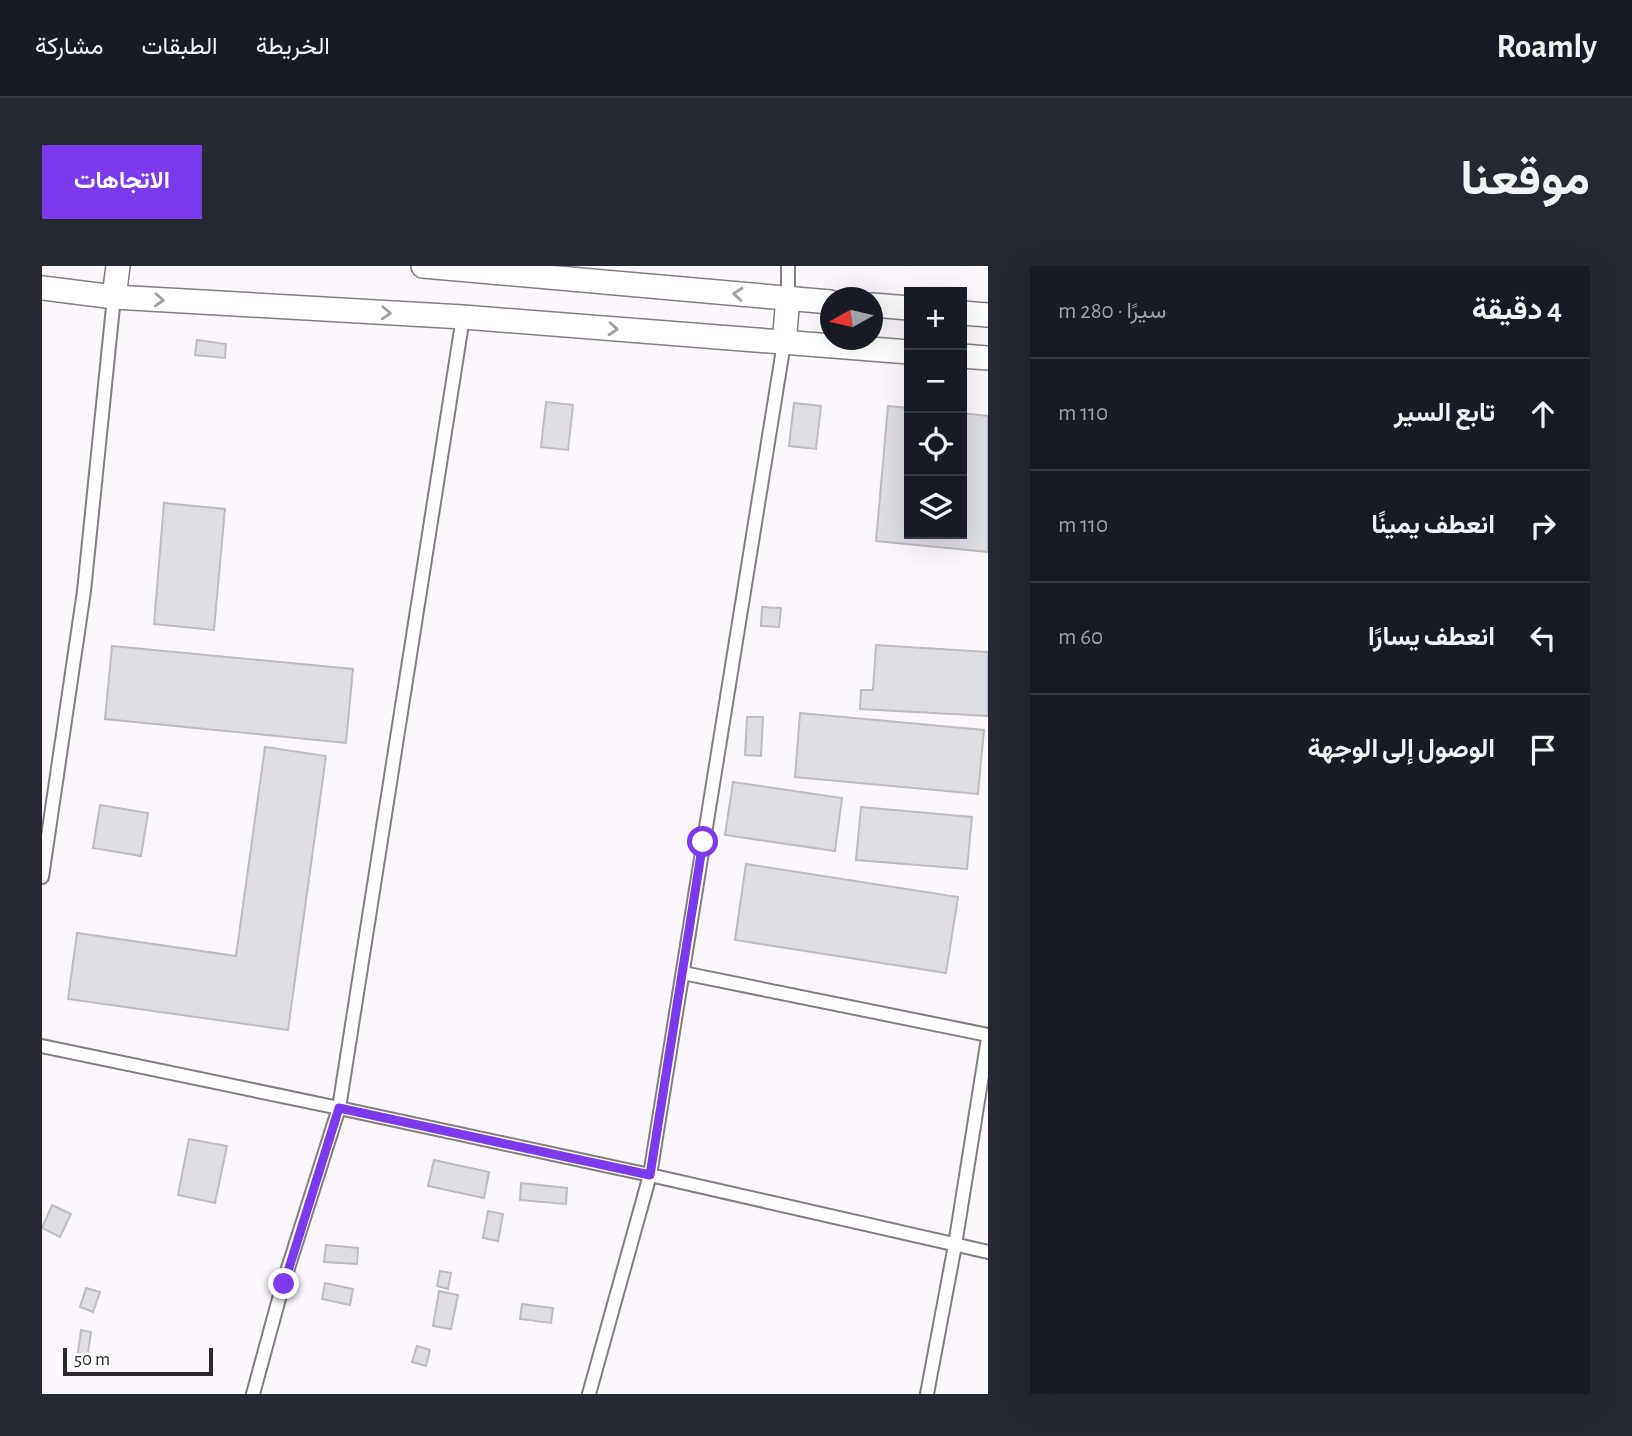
<!DOCTYPE html>
<html lang="ar">
<meta charset="utf-8">
<style>
body{margin:0;font-family:"Alegreya Sans",Vazirmatn,sans-serif;background:#242831;color:#f1f3f6;direction:rtl}
.controls{position:absolute;right:21px;top:21px;display:grid;overflow:hidden;border-radius:0px;box-shadow:0 7px 28px #0002}
.controls button{width:63px;height:63px;display:grid;place-items:center;padding:0;border:0;border-bottom:2px solid #363941;background:#171b24;color:#f1f3f6;font:35px sans-serif}
.compass{position:absolute;left:778px;top:21px;width:63px;height:63px;border-radius:50%;background:#171b24;box-shadow:0 7px 28px #0002;rotate:262deg}
.scale{position:absolute;left:21px;bottom:18px;width:150px;box-sizing:border-box;padding-left:7px;border:4px solid #2b292b;border-top:0;font-size:19px;line-height:24px;white-space:nowrap;color:#2b292b;-webkit-text-stroke:5px #fff;paint-order:stroke}
.stop{position:absolute;width:21px;height:21px;margin:-16px;border:5px solid #7c3aed;border-radius:50%;background:#fff}
.stop.end{background:#7c3aed;border-color:#fff;box-shadow:0 2px 7px #0008}
.list{margin:0;padding:0;list-style:none}
h2{display:flex;justify-content:space-between;align-items:center;height:91px;margin:0;padding:0 28px;font-size:30px}
h2 small{font-size:23px;font-weight:400;color:#9ea1a6}
.list li{display:grid;grid-template-columns:46px 1fr auto;gap:21px;align-items:center;box-sizing:border-box;height:112px;padding:0 28px;border-top:2px solid #363941}
.list b{display:block;font-size:26px;white-space:nowrap}
.list em{font-size:23px;font-style:normal;color:#9ea1a6}
.icon{flex:none;width:38px;height:38px;fill:none;stroke:currentColor;stroke-width:2;stroke-linecap:round;stroke-linejoin:round}
.map{position:relative;flex:none;width:946px;height:1128px;overflow:hidden;direction:ltr;border-radius:0px}
header{display:flex;align-items:center;gap:42px;box-sizing:border-box;height:98px;padding:0 35px;background:#171b24;border-bottom:2px solid #363941}
header strong{font-size:33px}
nav{display:flex;gap:38px;margin-inline-start:auto;font-size:24px}
.intro{display:flex;align-items:center;justify-content:space-between;box-sizing:border-box;height:168px;padding:0 42px}
h1{margin:0;font-size:49px}
.button{padding:18px 32px;border-radius:0px;background:#7c3aed;color:#fff;font-size:24px;font-weight:700}
main{display:flex;gap:42px;padding:0 42px}
aside{flex:1;background:#171b24;border-radius:0px;box-shadow:0 7px 28px #0002}
.map>svg:first-child{display:block}
</style>
<header>
<strong>Roamly</strong>
<nav><a>الخريطة</a><a>الطبقات</a><a>مشاركة</a></nav>
</header>
<div class="intro"><h1>موقعنا</h1><a class="button">الاتجاهات</a></div>
<main>
<aside>
<h2>4 دقيقة<small>سيرًا · 280 m</small></h2>
<ul class="list">
<li><svg class="icon" aria-label="ahead" viewBox="0 0 24 24"><path d="M12 20V5M6 11l6-6 6 6"/></svg><div><b>تابع السير</b></div><em>110 m</em></li>
<li><svg class="icon" aria-label="right" viewBox="0 0 24 24"><path d="M7 20v-9h11M14 6l5 5-5 5"/></svg><div><b>انعطف يمينًا</b></div><em>110 m</em></li>
<li><svg class="icon" aria-label="left" viewBox="0 0 24 24"><path d="M17 20v-9H6M10 6l-5 5 5 5"/></svg><div><b>انعطف يسارًا</b></div><em>60 m</em></li>
<li><svg class="icon" aria-label="arrive" viewBox="0 0 24 24"><path d="M6 21V4h12l-3 4 3 4H6"/></svg><div><b>الوصول إلى الوجهة</b></div></li>
</ul>
</aside>
<div class="map">
<svg width="946" height="1128" viewBox="0 0 946 1128">
<rect width="100%" height="100%" fill="#fcf7fc"/>
<g fill="#dfdde4" stroke="#bcbbc1" stroke-width="2">
<polygon points="155,74 184,78 183,92 153,89"/>
<polygon points="504,136 531,139 526,184 499,181"/>
<polygon points="752,137 779,140 774,183 747,180"/>
<polygon points="846,140 867,142 867,268 920,268 920,147 946,150 946,286 834,275"/>
<polygon points="122,237 183,243 172,364 112,358"/>
<polygon points="720,341 739,342 737,361 719,360"/>
<polygon points="834,379 946,386 946,450 818,443 819,424 831,424"/>
<polygon points="70,380 311,403 304,477 63,453"/>
<polygon points="758,447 942,464 936,528 753,511"/>
<polygon points="705,451 721,451 719,490 703,489"/>
<polygon points="223,481 284,490 246,764 26,733 35,667 194,690"/>
<polygon points="691,516 800,532 793,585 683,569"/>
<polygon points="58,539 106,547 99,590 51,582"/>
<polygon points="819,541 930,551 925,603 814,594"/>
<polygon points="704,598 916,631 904,707 693,674"/>
<polygon points="147,873 185,880 173,937 136,929"/>
<polygon points="392,894 447,906 442,932 386,920"/>
<polygon points="479,917 525,922 524,938 478,934"/>
<polygon points="10,939 29,948 18,971 0,962"/>
<polygon points="446,945 461,948 456,975 441,972"/>
<polygon points="284,979 316,982 315,998 282,996"/>
<polygon points="398,1005 409,1007 406,1023 395,1020"/>
<polygon points="283,1017 311,1023 308,1039 280,1033"/>
<polygon points="44,1022 58,1026 51,1046 38,1041"/>
<polygon points="397,1025 416,1029 409,1063 391,1060"/>
<polygon points="480,1038 511,1042 509,1057 478,1053"/>
<polygon points="39,1064 49,1066 45,1094 35,1093"/>
<polygon points="375,1080 388,1084 384,1100 370,1096"/>
</g>
<g fill="none" stroke-linecap="round" stroke-linejoin="round">
<g stroke="#827d82" stroke-width="16">
<g id="service">
<polyline points="746,32 746,0"/>
<polyline points="0,611 42,325 72,31"/>
<polyline points="641,707 946,769"/>
<polyline points="0,780 297,842 608,909 946,986"/>
<polyline points="211,1128 241,1018 297,842 421,51"/>
<polyline points="547,1128 608,909 742,77"/>
<polyline points="885,1128 913,979 946,772"/>
</g>
</g>
<g stroke="#827d82" stroke-width="26">
<g id="minor">
<polyline points="381,0 788,36"/>
<polyline points="0,22 72,31 421,51 867,86"/>
<polyline points="72,31 76,0"/>
<polyline points="830,39 867,42"/>
<polyline points="920,47 946,49"/>
<polyline points="742,77 746,32"/>
<polyline points="920,90 946,92"/>
</g>
</g>
<use href="#service" stroke="#fff" stroke-width="12"/>
<use href="#minor" stroke="#fff" stroke-width="23"/>
</g>
<defs><path id="oneway-chevron" d="M-2-3.5L2.5 0L-2 3.5" fill="none" stroke-width="1.6" stroke-linecap="round" stroke-linejoin="round" transform="scale(1.75)"/></defs>
<g stroke="#a09fa0">
<use href="#oneway-chevron" transform="translate(696 28) rotate(-175)"/>
<use href="#oneway-chevron" transform="translate(117 34) rotate(3)"/>
<use href="#oneway-chevron" transform="translate(344 47) rotate(3)"/>
<use href="#oneway-chevron" transform="translate(571 63) rotate(5)"/>
</g>
<g fill="none" stroke-linecap="round" stroke-linejoin="round">
<polyline stroke="#7c3aed" stroke-width="9" points="242,1018 297,842 608,909 661,576"/>
</g>
</svg>
<div class="controls">
<button>+</button>
<button>−</button>
<button><svg class="icon" aria-label="locate" viewBox="0 0 24 24"><circle cx="12" cy="12" r="6"/><path d="M12 2v4M12 18v4M2 12h4M18 12h4"/></svg></button>
<button><svg class="icon" aria-label="layers" viewBox="0 0 24 24"><path d="M12 4l9 5-9 5-9-5zM3 14l9 5 9-5"/></svg></button>
</div>
<svg class="compass" viewBox="-18 -18 36 36"><path d="M0-13l5 13h-10z" fill="#e53935"/><path d="M0 13l5-13h-10z" fill="#9ea1a6"/></svg>
<div class="scale">50 m</div>
<div class="stop" style="left:661px;top:576px"></div>
<div class="stop end" style="left:242px;top:1018px"></div>
</div>
</main>
